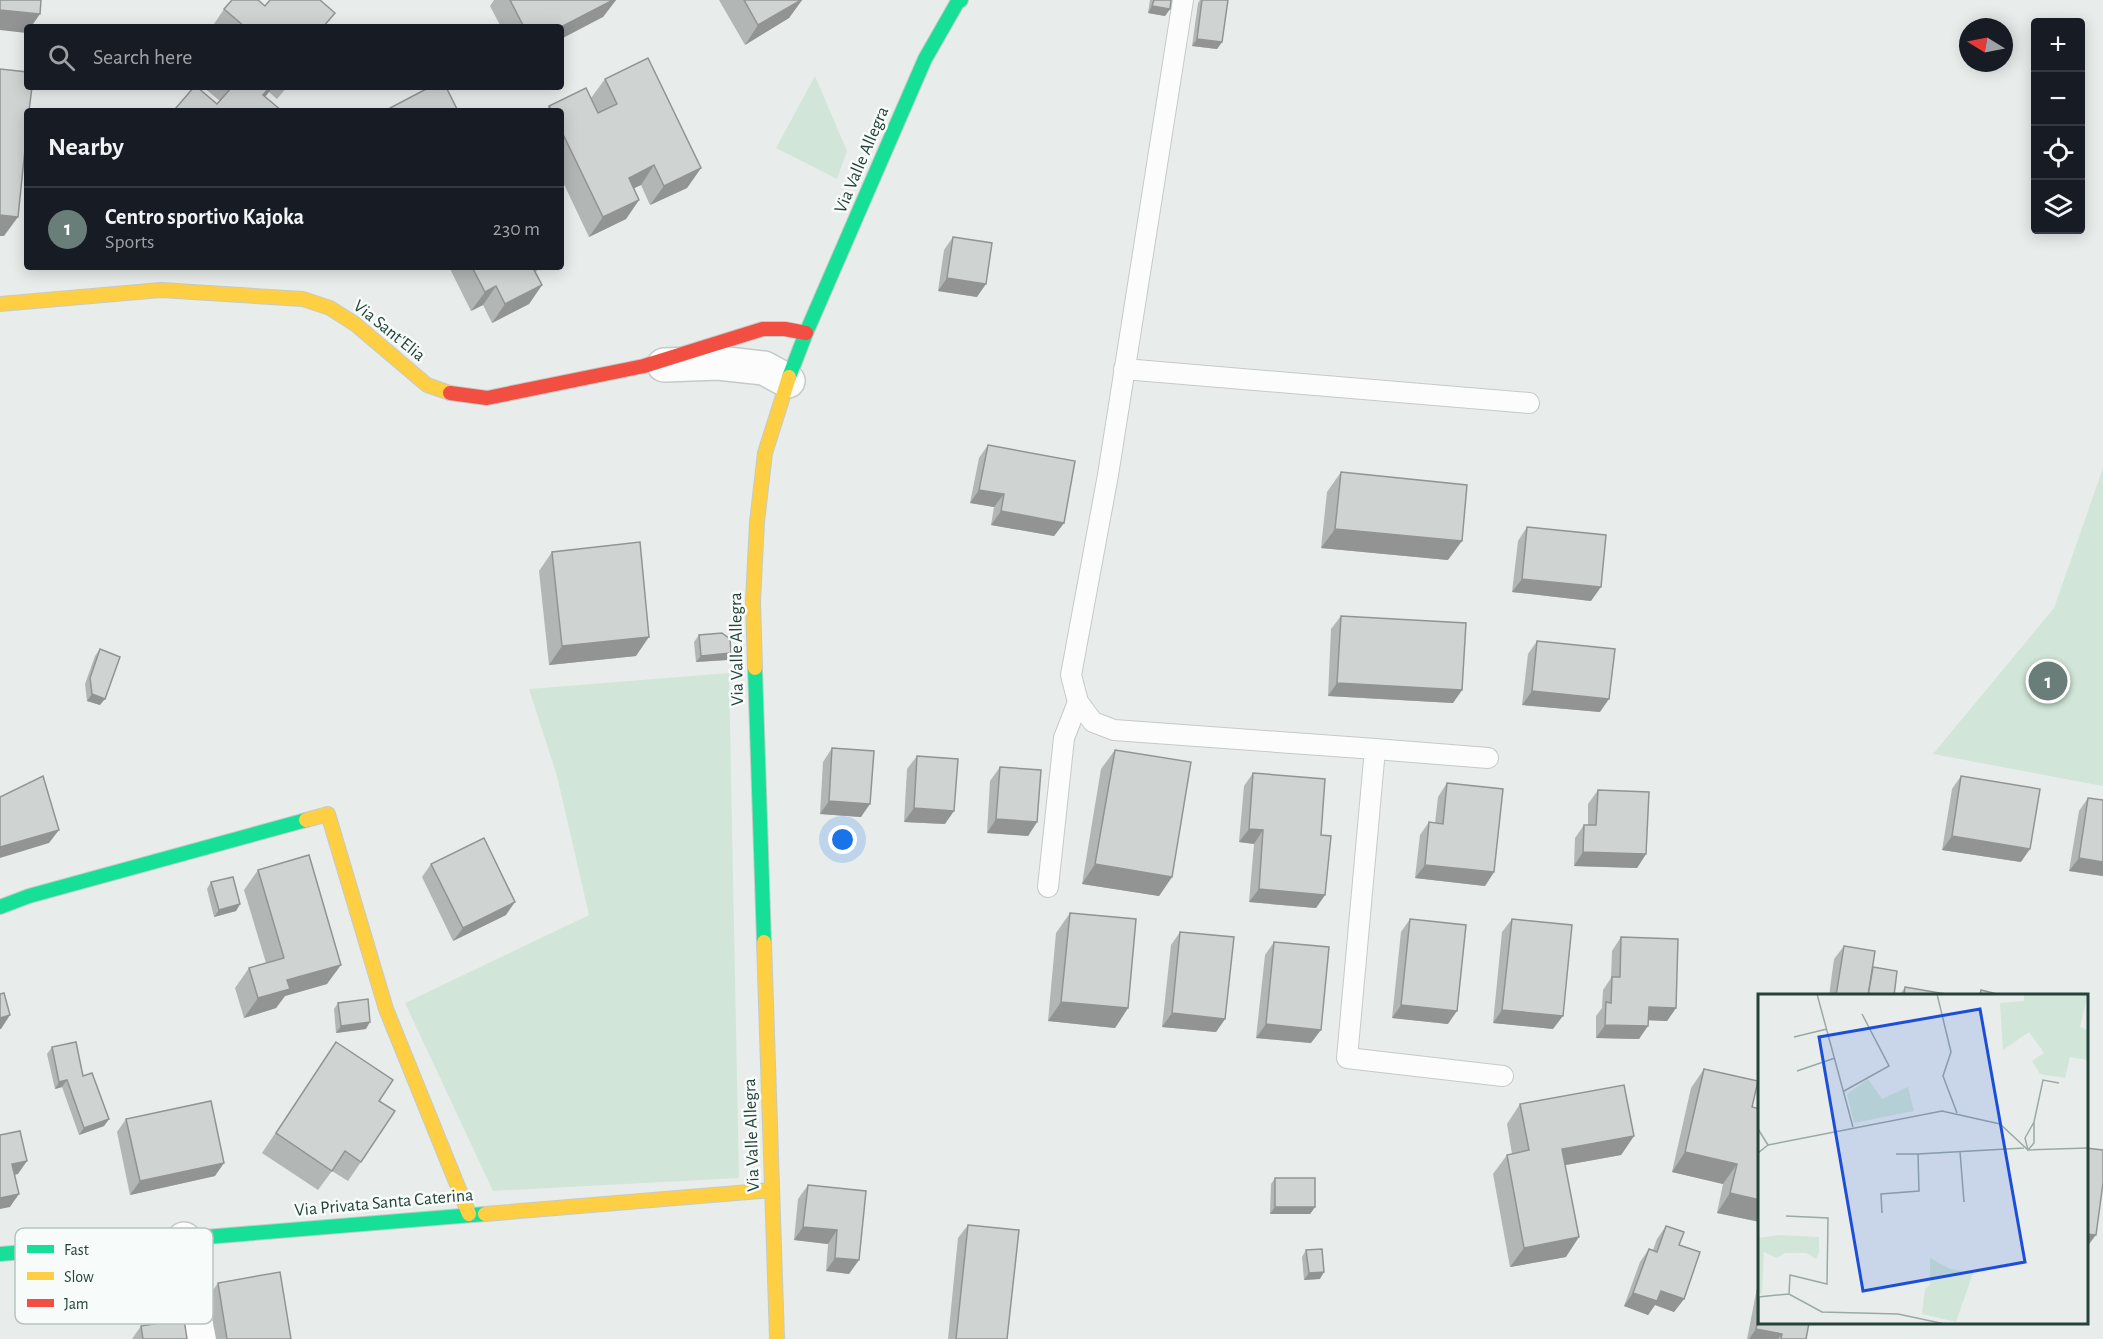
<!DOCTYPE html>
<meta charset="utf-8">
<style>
body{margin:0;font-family:"Alegreya Sans",sans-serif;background:#242831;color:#f1f3f6}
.controls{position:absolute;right:18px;top:18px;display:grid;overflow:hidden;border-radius:6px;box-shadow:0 3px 15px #0003}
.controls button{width:54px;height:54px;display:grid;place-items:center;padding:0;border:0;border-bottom:2px solid #363941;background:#171b24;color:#f1f3f6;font:30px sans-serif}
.compass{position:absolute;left:1959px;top:18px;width:54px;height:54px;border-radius:50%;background:#171b24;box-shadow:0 3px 15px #0003;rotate:280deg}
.you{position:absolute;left:843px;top:840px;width:21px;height:21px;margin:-15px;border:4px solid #fff;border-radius:50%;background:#1a73e8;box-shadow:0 0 0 9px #1a73e833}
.badge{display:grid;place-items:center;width:39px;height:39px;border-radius:50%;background:#697e78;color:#fff;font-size:20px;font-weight:700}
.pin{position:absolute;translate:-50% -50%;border:3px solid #fff;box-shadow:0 2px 6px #0006}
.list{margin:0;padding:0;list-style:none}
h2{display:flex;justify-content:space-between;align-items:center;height:78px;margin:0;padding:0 24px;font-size:26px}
h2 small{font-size:20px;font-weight:400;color:#9ea1a6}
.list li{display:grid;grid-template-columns:39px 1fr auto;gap:18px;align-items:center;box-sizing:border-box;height:84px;padding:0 24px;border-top:2px solid #363941}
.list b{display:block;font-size:22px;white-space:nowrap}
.list p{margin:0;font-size:20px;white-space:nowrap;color:#9ea1a6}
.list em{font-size:20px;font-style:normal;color:#9ea1a6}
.icon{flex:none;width:33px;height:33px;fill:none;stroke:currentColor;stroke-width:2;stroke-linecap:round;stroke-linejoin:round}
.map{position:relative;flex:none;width:2103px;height:1339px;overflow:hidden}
.search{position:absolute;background:#171b24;box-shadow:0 3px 15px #0003;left:24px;top:24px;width:540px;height:66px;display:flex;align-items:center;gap:15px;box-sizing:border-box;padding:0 21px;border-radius:6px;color:#9ea1a6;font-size:22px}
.panel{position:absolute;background:#171b24;box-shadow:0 3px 15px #0003;left:24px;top:108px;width:540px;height:162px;border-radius:6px}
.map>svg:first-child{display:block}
</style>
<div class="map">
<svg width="2103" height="1339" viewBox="0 0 2103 1339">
<rect width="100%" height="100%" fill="#e8edeb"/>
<g fill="#d1e6d8">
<polygon points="815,76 847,151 837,179 776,148"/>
<polygon points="2103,468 2103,786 1933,754 2054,608"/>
<polygon points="729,673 739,1178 493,1191 405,1003 589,915 557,776 529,689"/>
</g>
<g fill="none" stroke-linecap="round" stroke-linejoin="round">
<g stroke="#c5cac8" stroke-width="22">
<g id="lane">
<polyline points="1183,0 1108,475 1071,675 1078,702 1093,722 1114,730 1375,749 1347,1058 1503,1076"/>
<polyline points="1124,369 1529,403"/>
<polyline points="1375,749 1488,758"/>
<polyline points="1048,887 1064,738 1078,702"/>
</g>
</g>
<g stroke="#c5cac8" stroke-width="36">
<g id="street">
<polyline points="664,365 718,363 764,368 788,381"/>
<polyline points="184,1239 201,1339"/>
</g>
</g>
<g stroke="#c3cbc8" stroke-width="16">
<g id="fast">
<polyline points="789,377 806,333 925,59 957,3 961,0"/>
<polyline points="755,668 764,942"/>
<polyline points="0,907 29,896 306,820"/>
<polyline points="0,1254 485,1214"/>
</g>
</g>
<g stroke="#c3cbc8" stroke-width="16">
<g id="slow">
<polyline points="0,304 161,290 303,299 330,308 355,324 427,385 450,393"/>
<polyline points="755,668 753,601 757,522 765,453 789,377"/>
<polyline points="306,820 328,814 386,1009 469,1214"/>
<polyline points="764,942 777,1339"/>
<polyline points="485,1214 772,1190"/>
</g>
</g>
<g stroke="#c3cbc8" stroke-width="16">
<polyline id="jam" points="450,393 487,398 644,366 763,329 785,329 806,333"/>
</g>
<use href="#lane" stroke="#fcfcfc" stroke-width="20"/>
<use href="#street" stroke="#fcfcfc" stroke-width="33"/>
<use href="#fast" stroke="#16e098" stroke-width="14"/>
<use href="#slow" stroke="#ffcf43" stroke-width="14"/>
<use href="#jam" stroke="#f24e42" stroke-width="14"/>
</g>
<g fill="#b2b6b5">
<polygon points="494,0 616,0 603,17 561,27 501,27 490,6"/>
<polygon points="719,0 802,0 789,18 745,45"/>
<polygon points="1150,0 1171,0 1170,9 1165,16 1148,13"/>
<polygon points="1200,0 1228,0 1222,42 1217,49 1192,46 1198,3"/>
<polygon points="265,6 325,27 212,27 224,9"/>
<polygon points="605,79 701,168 687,188 650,205 641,185 634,188 639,200 626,219 589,237 561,178 561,111 546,111 549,106 591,98"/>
<polygon points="194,87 217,104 220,101 203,87 287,87 277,99 269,92 265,97 282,111 174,111"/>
<polygon points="953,237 977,297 938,291 944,250"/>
<polygon points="449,267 539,267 536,272 542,285 529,304 492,323 483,305 471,311"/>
<polygon points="988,445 1064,523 1054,536 991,525 994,507 970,503 979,458"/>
<polygon points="1341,472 1448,560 1321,548 1327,492"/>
<polygon points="1527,527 1591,601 1512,592 1518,541"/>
<polygon points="552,552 636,656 549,665 539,571"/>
<polygon points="1341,616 1462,690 1453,703 1328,696 1331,629"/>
<polygon points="699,635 731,653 727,660 696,662 694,642"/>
<polygon points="1537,641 1600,712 1522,705 1528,654"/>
<polygon points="100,649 100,705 87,701 85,684 95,656"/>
<polygon points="832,748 861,817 820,814 823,762"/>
<polygon points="1115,750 1172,877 1159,896 1082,884 1101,769"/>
<polygon points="917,756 945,824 904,822 907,769"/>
<polygon points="1000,767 1037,822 1028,836 987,833 990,781"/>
<polygon points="1253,773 1321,835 1325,895 1316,908 1249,902 1254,844 1239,842 1244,786"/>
<polygon points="1961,776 2021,862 1942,850 1952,789"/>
<polygon points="1447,783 1494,872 1485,886 1415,878 1420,835 1429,822 1435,823 1438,797"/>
<polygon points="1598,790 1646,854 1637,868 1574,866 1575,838 1584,825 1588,825 1588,804"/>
<polygon points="2088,798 2103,876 2069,871 2079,811"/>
<polygon points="431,864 506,915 453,941 422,877"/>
<polygon points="258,870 327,984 285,996 276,1008 244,1018 235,988 249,968 266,963 244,890"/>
<polygon points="211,882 240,904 236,911 214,917 207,889"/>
<polygon points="1070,913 1128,1008 1115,1028 1048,1021 1056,933"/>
<polygon points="1410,919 1448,1024 1392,1018 1401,932"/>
<polygon points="1512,919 1553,1029 1493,1023 1502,932"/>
<polygon points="1180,932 1225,1019 1216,1032 1162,1027 1171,945"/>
<polygon points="1621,937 1676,1008 1667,1021 1649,1020 1639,1039 1596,1038 1596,1016 1602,1008 1603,990 1611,978 1612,951"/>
<polygon points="1274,942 1311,1043 1256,1038 1265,955"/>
<polygon points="1844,946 1873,967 1894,996 1829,996 1834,959"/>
<polygon points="1905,987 1957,996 1899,996"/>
<polygon points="338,1003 366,1029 336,1033 334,1009"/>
<polygon points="336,1042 379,1101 361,1162 348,1181 332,1171 318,1190 262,1153"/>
<polygon points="52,1047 83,1076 109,1119 104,1126 79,1135 62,1087 55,1089 47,1054"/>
<polygon points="1704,1069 1752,1107 1760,1109 1760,1222 1717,1213 1723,1184 1672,1172 1691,1088"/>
<polygon points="1520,1104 1634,1136 1621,1155 1566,1165 1566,1257 1510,1267 1493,1174 1507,1155 1512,1154 1507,1124"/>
<polygon points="126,1119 215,1176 130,1195 117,1132"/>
<polygon points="1275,1178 1315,1207 1310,1214 1270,1214 1271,1184"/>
<polygon points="808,1185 866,1191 849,1274 826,1271 828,1244 794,1240 798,1199"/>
<polygon points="968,1225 1007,1339 948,1339 958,1238"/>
<polygon points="1666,1226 1679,1245 1684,1299 1674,1312 1655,1305 1648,1315 1624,1306 1640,1262 1649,1249 1653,1250 1657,1239"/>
<polygon points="1306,1250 1320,1279 1304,1280 1302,1257"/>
<polygon points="218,1283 291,1339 216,1339 208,1297"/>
<polygon points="1760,1285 1760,1323 1806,1339 1747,1339 1757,1288"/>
<polygon points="141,1326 187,1339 132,1339"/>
</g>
<g fill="#919493">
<polygon points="613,0 616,0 603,17 561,39 561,27"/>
<polygon points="801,0 802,0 789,18 745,45 758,25"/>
<polygon points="1152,6 1170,9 1165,16 1148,13"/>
<polygon points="0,10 40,14 31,27 27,27 26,33 0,30"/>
<polygon points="1197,39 1222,42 1217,49 1192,46"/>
<polygon points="270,87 273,87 253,111 263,95"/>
<polygon points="654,165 641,185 615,197 629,178"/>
<polygon points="701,168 687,188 650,205 664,186"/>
<polygon points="639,200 626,219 589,237 603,217"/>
<polygon points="0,215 18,217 4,236 0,236"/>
<polygon points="947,278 986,284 977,297 938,291"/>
<polygon points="542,285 529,304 492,323 505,304"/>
<polygon points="496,286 483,305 471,311 485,292"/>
<polygon points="979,490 1004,494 994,507 970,503"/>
<polygon points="1001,511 1064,523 1054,536 991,525"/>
<polygon points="1335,529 1462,541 1448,560 1321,548"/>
<polygon points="1522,579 1601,587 1591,601 1512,592"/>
<polygon points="649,637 636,656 549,665 562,646"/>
<polygon points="731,653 727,660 696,662 701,656"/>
<polygon points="1337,683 1462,690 1453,703 1328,696"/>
<polygon points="1532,691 1609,699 1600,712 1522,705"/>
<polygon points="92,694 105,699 100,705 87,701"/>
<polygon points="829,801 870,804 861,817 820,814"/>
<polygon points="914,808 954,811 945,824 904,822"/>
<polygon points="996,819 1037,822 1028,836 987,833"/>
<polygon points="1249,829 1263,830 1254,844 1239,842"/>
<polygon points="59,830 49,843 0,858 0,847"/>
<polygon points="1952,836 2030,849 2021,862 1942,850"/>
<polygon points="1583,852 1646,854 1637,868 1574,866"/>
<polygon points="2079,858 2103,862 2103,876 2069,871"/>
<polygon points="1095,864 1172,877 1159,896 1082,884"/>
<polygon points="1425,865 1494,872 1485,886 1415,878"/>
<polygon points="1259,889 1325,895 1316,908 1249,902"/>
<polygon points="515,902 506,915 453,941 463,928"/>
<polygon points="240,904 236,911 214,917 219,910"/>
<polygon points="341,965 327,984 285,996 276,1008 244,1018 258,998 287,980"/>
<polygon points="1061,1002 1128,1008 1115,1028 1048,1021"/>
<polygon points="1401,1005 1457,1011 1448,1024 1392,1018"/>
<polygon points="1649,1007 1676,1008 1667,1021 1640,1020"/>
<polygon points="1502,1010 1563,1016 1553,1029 1493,1023"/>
<polygon points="1172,1013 1225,1019 1216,1032 1162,1027"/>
<polygon points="10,1015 1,1029 0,1029 0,1018"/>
<polygon points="370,1022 366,1029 336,1033 341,1026"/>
<polygon points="1266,1024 1321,1030 1311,1043 1256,1038"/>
<polygon points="1605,1025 1648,1026 1639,1039 1596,1038"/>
<polygon points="67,1080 62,1087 55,1089 59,1082"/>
<polygon points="109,1119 104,1126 79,1135 84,1128"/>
<polygon points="1634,1136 1621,1155 1549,1168 1562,1149"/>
<polygon points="1685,1152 1737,1164 1723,1184 1672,1172"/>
<polygon points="27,1161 18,1174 3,1178 12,1164"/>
<polygon points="224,1163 215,1176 130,1195 140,1181"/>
<polygon points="1730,1193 1760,1200 1760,1222 1717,1213"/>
<polygon points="19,1194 10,1207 0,1209 0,1198"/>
<polygon points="1275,1207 1315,1207 1310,1214 1270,1214"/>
<polygon points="803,1227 837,1230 828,1244 794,1240"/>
<polygon points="2086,1234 2096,1235 2086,1248"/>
<polygon points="1579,1237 1566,1257 1510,1267 1524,1248"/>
<polygon points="835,1258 859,1260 849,1274 826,1271"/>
<polygon points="1324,1272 1320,1279 1304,1280 1309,1273"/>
<polygon points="1661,1291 1684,1299 1674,1312 1655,1305 1648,1315 1624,1306 1633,1293"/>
<polygon points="1756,1329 1782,1334 1778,1339 1749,1339"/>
</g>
<g fill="#cfd4d2" stroke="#919493" stroke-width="1.5">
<polygon points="0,0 41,0 40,14 0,10"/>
<polygon points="232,0 258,0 265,6 270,0 320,0 335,13 323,27 245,27 224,9"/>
<polygon points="510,0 613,0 561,27 524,27"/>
<polygon points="744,0 801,0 758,25"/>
<polygon points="1154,0 1171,0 1170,9 1152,6"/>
<polygon points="1202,0 1228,0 1222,42 1197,39"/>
<polygon points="648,58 701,168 664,186 654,165 629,178 639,200 603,217 561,130 561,111 552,111 549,106 586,88 598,113 617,104 605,79"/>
<polygon points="0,69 27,72 27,87 32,87 29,111 27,111 27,130 18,217 0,215"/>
<polygon points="194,87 197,87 217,104 232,87 270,87 263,95 282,111 178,111 175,109"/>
<polygon points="430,87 446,87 458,111 392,111 390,108"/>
<polygon points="953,237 992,243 986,284 947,278"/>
<polygon points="472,267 539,267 534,270 542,285 505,304 496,286 485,292"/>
<polygon points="988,445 1075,461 1064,523 1001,511 1004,494 979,490"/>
<polygon points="1341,472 1467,485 1462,541 1335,529"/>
<polygon points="1527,527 1606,535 1601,587 1522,579"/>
<polygon points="640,542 649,637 562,646 552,552"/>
<polygon points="1341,616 1466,623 1462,690 1337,683"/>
<polygon points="722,633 730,639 731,653 701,656 699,635"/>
<polygon points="1537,641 1615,649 1609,699 1532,691"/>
<polygon points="100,649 120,657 105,699 92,694 90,678"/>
<polygon points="832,748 874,751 870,804 829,801"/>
<polygon points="1115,750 1191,762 1172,877 1095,864"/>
<polygon points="917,756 958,759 954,811 914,808"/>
<polygon points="1000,767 1041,770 1037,822 996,819"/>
<polygon points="1253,773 1325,779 1321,835 1331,836 1325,895 1259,889 1263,830 1249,829"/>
<polygon points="43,776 59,830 0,847 0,797"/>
<polygon points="1961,776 2040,789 2030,849 1952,836"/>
<polygon points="1447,783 1503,789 1494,872 1425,865 1429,822 1443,824"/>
<polygon points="1598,790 1649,792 1646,854 1583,852 1584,825 1596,825"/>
<polygon points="2088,798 2103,800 2103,862 2079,858"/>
<polygon points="484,838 515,902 463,928 431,864"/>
<polygon points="309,855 341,965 287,980 290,989 258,998 249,968 284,958 258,870"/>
<polygon points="233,877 240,904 219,910 211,882"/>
<polygon points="1070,913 1136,919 1128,1008 1061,1002"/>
<polygon points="1410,919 1466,925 1457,1011 1401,1005"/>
<polygon points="1512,919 1572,925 1563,1016 1502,1010"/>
<polygon points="1180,932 1234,937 1225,1019 1172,1013"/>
<polygon points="1621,937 1678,939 1676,1008 1649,1007 1648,1026 1605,1025 1606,1002 1611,1003 1612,977 1620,977"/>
<polygon points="1274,942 1329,947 1321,1030 1266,1024"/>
<polygon points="1844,946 1875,951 1868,996 1836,996"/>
<polygon points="1873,967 1897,971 1894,996 1868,996"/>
<polygon points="1905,987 1957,996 1904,996"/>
<polygon points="1981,990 2005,996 1980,996"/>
<polygon points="4,993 10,1015 0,1018 0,994"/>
<polygon points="368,999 370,1022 341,1026 338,1003"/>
<polygon points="76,1042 83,1076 92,1073 109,1119 84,1128 67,1080 59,1082 52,1047"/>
<polygon points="336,1042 393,1080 379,1101 395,1111 361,1162 345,1151 332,1171 276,1133"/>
<polygon points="1704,1069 1758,1081 1752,1107 1760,1109 1760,1200 1730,1193 1737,1164 1685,1152"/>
<polygon points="1624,1085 1634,1136 1562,1149 1579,1237 1524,1248 1507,1155 1529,1150 1520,1104"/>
<polygon points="211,1101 224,1163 140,1181 126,1119"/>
<polygon points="20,1131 27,1161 12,1164 19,1194 0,1198 0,1135"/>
<polygon points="2086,1148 2103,1150 2103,1183 2096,1235 2086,1234"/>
<rect x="1275" y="1178" width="40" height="29"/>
<polygon points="808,1185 866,1191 859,1260 835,1258 837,1230 803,1227"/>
<polygon points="968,1225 1019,1230 1007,1339 956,1339"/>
<polygon points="1666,1226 1684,1232 1679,1245 1700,1252 1684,1299 1661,1291 1657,1301 1633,1293 1649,1249 1657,1252"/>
<polygon points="1322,1249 1324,1272 1309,1273 1306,1250"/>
<polygon points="280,1272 291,1339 227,1339 218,1283"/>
<polygon points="1760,1311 1760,1323 1809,1323 1806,1339 1781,1339 1782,1334 1756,1329"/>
<polygon points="184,1319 187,1339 143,1339 141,1326"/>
</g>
<g text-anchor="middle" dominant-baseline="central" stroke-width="5" stroke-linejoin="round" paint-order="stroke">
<g font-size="18" fill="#24423a" stroke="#f7fbf9">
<text transform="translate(862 160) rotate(-67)">Via Valle Allegra</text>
<text transform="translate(389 331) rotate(39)">Via Sant'Elia</text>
<text transform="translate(737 649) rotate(-91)">Via Valle Allegra</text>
<text transform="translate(752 1135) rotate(-92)">Via Valle Allegra</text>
<text transform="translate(384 1203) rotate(-5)">Via Privata Santa Caterina</text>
</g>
</g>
<g transform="translate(1758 994)">
<rect width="330" height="330" fill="#e8edeb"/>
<path d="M 266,0 L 330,0 L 322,33 L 330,36 L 330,66 L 312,63 L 307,84 L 282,80 L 274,67 L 286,59 L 271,38 L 245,56 L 242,9 L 266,7 ZM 110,85 L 124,105 L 150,93 L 156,117 L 96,129 L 89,100 ZM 21,241 L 61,243 L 61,259 L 58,265 L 48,259 L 27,259 L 19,264 L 6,258 L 4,299 L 0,300 L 0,244 ZM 172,264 L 192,275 L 215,279 L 198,328 L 164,320 L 167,295 L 172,291 Z" fill="#d1e6d8"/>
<path fill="none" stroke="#9aa9a4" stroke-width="1.5" d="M 59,0 L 95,133M 179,0 L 193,58 L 185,82 L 199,119M 36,43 L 69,35M 39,77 L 77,64M 86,97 L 131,72 L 104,20M 276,128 L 276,149 L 270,156 L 267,144 L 276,128 L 285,86 L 301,89M 0,135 L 10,151M 202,158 L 206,208M 0,159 L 10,151 L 184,117 L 242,130 L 270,156 L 330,154M 138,160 L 160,160M 124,219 L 123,200 L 161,197 L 160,160 L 266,154M 28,222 L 70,224 L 69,290 L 32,281 L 31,300M 0,303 L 31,300 L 64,318 L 140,320 L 187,330M 1,330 L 1,303"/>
<path fill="#1d4ed8" fill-opacity="0.15" stroke="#1d4ed8" stroke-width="3" d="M 222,15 L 267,268 L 105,297 L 61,43 Z"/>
<rect width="330" height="330" fill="none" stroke="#24423a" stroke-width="3"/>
</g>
<rect x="15" y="1228" width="198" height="96" rx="9" fill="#f7fbf9" stroke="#b8c4c0" stroke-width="1.5"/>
<rect x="27" y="1245" width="27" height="8" fill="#16e098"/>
<rect x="27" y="1272" width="27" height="8" fill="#ffcf43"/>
<rect x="27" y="1299" width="27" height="8" fill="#f24e42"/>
<g font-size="16" fill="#24423a">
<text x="64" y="1255">Fast</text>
<text x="64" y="1282">Slow</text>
<text x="64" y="1309">Jam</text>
</g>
</svg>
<div class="controls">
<button>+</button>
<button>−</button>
<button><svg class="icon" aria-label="locate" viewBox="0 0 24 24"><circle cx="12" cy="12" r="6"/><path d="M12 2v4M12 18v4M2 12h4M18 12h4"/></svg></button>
<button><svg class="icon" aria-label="layers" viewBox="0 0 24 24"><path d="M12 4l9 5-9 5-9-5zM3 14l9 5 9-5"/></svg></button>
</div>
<svg class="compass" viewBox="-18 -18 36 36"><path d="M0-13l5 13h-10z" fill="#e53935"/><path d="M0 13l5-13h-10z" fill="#9ea1a6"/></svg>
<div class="you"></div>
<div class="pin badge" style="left:2048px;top:681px">1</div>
<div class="search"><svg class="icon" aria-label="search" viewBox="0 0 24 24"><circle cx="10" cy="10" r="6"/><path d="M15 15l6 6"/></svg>Search here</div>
<section class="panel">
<h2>Nearby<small></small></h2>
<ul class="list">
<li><span class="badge">1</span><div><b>Centro sportivo Kajoka</b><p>Sports</p></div><em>230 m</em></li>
</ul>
</section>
</div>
